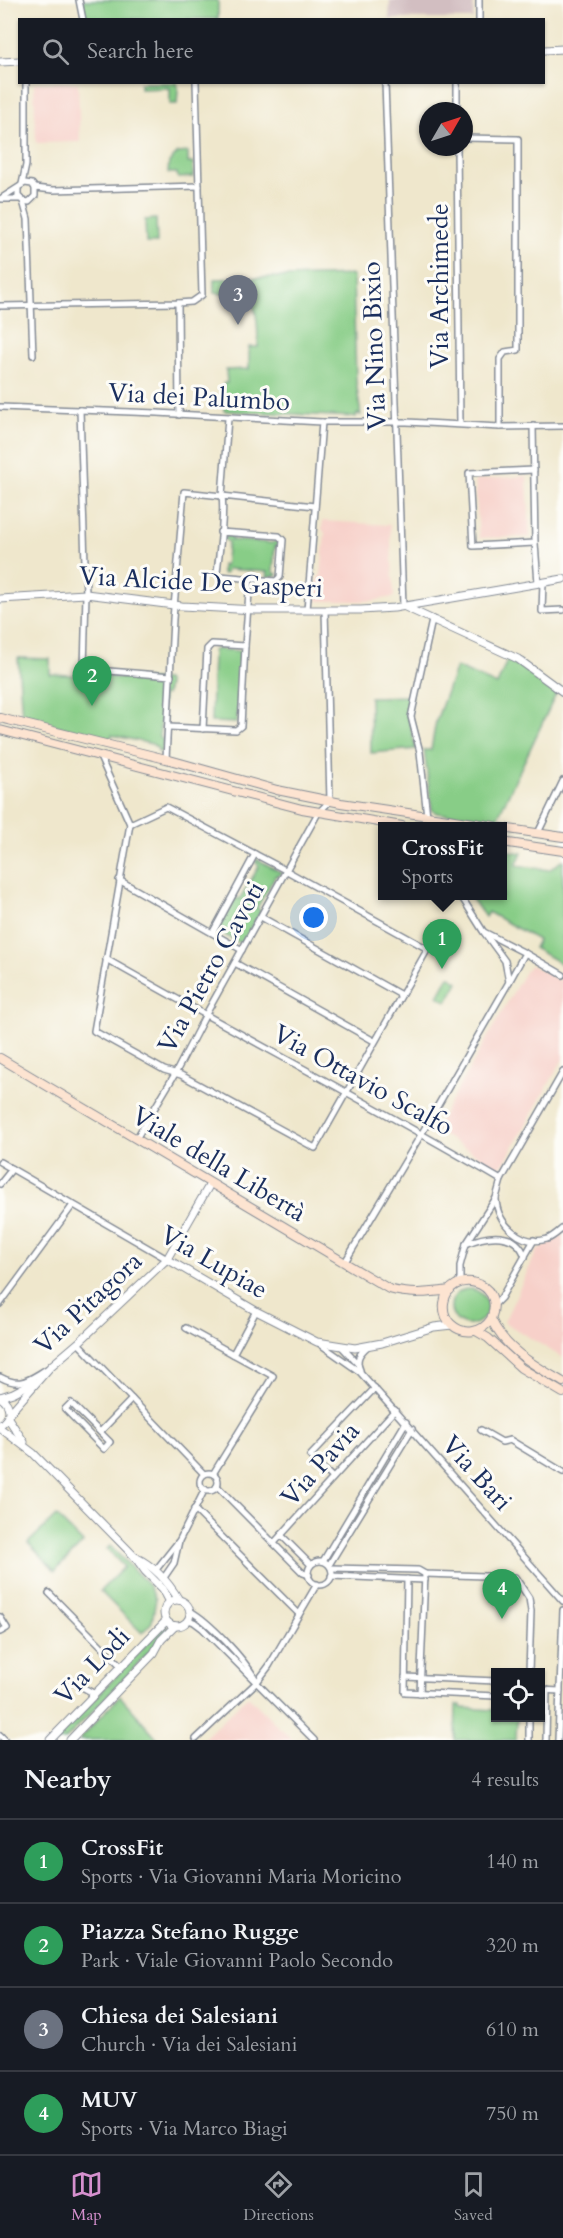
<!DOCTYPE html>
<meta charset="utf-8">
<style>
body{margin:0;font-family:Cardo,serif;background:#20242c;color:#f1f3f6}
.controls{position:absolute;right:18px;bottom:18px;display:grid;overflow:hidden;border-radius:0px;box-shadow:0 2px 4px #0004}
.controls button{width:54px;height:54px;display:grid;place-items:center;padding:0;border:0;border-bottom:2px solid #363941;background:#171b24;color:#f1f3f6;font:30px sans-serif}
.compass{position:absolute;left:419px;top:102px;width:54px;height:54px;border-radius:50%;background:#171b24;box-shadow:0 2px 4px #0004;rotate:51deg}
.you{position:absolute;left:314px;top:918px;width:21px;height:21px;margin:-15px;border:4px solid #fff;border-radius:50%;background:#1a73e8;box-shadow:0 0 0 9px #1a73e833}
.badge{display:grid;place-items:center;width:39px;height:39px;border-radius:50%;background:#d690ce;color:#fff;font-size:20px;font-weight:700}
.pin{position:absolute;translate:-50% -50px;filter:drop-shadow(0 2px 3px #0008)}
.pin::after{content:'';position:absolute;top:32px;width:21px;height:18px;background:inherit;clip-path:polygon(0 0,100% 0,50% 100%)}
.popup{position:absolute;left:378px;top:822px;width:129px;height:78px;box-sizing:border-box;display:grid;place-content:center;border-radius:0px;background:#171b24;filter:drop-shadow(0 2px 4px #0005);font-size:20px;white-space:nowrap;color:#9ea1a6}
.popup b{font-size:22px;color:#f1f3f6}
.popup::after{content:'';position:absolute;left:50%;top:100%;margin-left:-12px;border:12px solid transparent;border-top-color:#171b24}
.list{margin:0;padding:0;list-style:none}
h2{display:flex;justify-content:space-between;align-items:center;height:78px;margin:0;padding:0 24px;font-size:26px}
h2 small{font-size:20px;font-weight:400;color:#9ea1a6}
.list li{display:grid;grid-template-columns:39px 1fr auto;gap:18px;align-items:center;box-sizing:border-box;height:84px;padding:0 24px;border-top:2px solid #363941}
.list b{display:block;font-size:22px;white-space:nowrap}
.list p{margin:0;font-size:20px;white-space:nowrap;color:#9ea1a6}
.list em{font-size:20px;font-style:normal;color:#9ea1a6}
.icon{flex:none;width:33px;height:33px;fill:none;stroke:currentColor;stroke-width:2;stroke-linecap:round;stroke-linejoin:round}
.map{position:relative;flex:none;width:563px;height:1740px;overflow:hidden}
.search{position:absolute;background:#171b24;box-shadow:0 2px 4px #0004;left:18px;right:18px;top:18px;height:66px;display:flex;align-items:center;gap:15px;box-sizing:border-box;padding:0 21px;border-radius:0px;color:#9ea1a6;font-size:22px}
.sheet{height:414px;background:#171b24}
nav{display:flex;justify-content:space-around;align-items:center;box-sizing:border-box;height:84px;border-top:2px solid #363941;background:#171b24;font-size:16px;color:#9ea1a6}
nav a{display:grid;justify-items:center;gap:3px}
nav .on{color:#d690ce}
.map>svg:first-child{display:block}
</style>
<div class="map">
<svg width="563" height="1740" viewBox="0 0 563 1740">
<rect width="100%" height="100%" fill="#fdfcf7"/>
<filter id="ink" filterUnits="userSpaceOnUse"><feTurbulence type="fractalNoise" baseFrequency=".0167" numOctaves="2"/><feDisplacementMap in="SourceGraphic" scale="12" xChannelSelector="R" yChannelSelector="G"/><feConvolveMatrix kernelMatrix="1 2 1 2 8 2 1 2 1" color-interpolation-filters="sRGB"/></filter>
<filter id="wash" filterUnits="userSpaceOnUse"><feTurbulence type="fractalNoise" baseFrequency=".008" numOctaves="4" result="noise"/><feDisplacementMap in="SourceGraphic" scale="24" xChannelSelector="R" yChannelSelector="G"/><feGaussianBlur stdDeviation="1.35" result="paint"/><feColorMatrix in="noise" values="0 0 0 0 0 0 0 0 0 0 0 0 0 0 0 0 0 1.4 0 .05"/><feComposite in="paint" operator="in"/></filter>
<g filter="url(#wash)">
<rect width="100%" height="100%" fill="#efe7cc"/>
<g fill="#f7d0c9">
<polygon points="34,83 78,83 80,142 36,143"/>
<polygon points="527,476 530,537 479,538 475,480"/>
<polygon points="323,521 390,525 394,597 371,601 316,601 318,578 321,575 325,533 322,529"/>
<polygon points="531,965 563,982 563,1059 504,1163 498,1167 439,1133 436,1127 526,970"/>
<polygon points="563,1235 563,1358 504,1322 537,1251"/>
<polygon points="248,1696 292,1740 206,1740 204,1738"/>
</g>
<polygon fill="#d2bec1" points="390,0 474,0 473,19 389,19"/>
<g fill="#88cd87" stroke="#527e72" stroke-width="1.5">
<polygon points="82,0 218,0 218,19 85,19"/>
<polygon points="140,83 177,83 178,89 177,104 170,104 170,88 140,89"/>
<polygon points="188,152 188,163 193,163 193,177 178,178 177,173 168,173 169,162 178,153"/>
<polygon points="156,219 157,243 146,243 145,220"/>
<path d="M 353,275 L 356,381 L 361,416 L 360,414 L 357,414 L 356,417 L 224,411 L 224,393 L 220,393 L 224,383 L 227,383 L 226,370 L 249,369 L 249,347 L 258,347 C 257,330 261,299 239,295 C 230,294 223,294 214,293 L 214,279 Z"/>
<polygon points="225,536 233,536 231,540 272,543 278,539 279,548 275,546 273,572 277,574 276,576 267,577 268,572 228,569 225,574 222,573 222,565 225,566 228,542 224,539"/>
<polygon points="216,649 241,651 237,723 211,722 213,651"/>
<polygon points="18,658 50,659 50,674 166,680 168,684 166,695 163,695 159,738 163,739 162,752 158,752 158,749 152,744 112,735 110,740 22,717"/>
<polygon points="508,658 557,692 496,821 437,813 432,810 424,750 431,750 436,721 456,667 497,685"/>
<polygon points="412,696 408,715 416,749 371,753 370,697"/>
<polygon points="502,850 522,853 516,865 549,870 563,860 563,965 534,948 538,940 488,912 485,917 470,896 502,896"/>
<polygon points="257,859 282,873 279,876 276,875 257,908 261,911 243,943 240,943 219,932 219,928 235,898 240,899 259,866 255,862"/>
<polygon points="449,976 458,982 447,1002 438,996"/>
<circle cx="469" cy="1307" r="18"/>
<polygon points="56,1516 83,1543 55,1571 28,1543"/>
<polygon points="110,1546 147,1583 156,1599 152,1622 142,1633 100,1591 124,1567 107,1549"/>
<polygon points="166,1626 168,1628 150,1651 65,1740 56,1740 154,1636"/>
<polygon points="120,1696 159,1740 79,1740"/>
<polygon points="456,1705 461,1705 461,1708 495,1710 496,1718 517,1718 516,1740 455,1740"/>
</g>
</g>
<g filter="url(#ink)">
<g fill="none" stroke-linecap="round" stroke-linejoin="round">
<g stroke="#858b95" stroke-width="8">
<g id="minor">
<polyline points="79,0 83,20"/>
<polyline points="479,20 479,0"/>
<polyline points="385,82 403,606"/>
<polyline points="457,82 457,111"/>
<polyline points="464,138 518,139 518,350 505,352 500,359 500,427"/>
<polyline points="457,147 460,424"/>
<polyline points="22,184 26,165 26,82"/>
<polyline points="35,188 53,190 199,186"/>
<polyline points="0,199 25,183 32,184 35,188 35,196 29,202 23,201 18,196 18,189"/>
<polyline points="2,199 20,199"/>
<polyline points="23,201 28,219 33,355"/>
<polyline points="178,303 179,415"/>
<polyline points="0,306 178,303 192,302 202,295 196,82"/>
<polyline points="0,407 157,413 322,422 407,422 500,427 563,426"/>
<polyline points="80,410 86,594 84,669 171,676"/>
<polyline points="533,426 535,543 538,583"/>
<polyline points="534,470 469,473 473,546 535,543"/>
<path d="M 220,532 L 279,536 L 283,540 L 280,577 L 276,581 L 220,576 L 217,573 C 219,551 225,517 222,496 L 315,506"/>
<polyline points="543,582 542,611 563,610"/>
<polyline points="307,610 322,422"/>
<polyline points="245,646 250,579"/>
<polyline points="168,727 236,730 241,726 245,646 212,644 207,649 203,729"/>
<polyline points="100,757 130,824"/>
<polyline points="166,759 173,619 184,492 222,496 228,418"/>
<polygon points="166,807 287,871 426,948 426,952 315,1148 181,1075 164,1070 94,1031 130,824"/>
<polyline points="427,816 420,752 411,717 432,620"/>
<polyline points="538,833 563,781"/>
<polyline points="119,880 242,950"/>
<polyline points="261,917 401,995"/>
<polyline points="213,932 255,854"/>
<polyline points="484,932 525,953 509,982"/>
<polyline points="525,953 563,975"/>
<path d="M 106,959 C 237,1034 371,1103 501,1180"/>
<polyline points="235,963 374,1041"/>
<polyline points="136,1139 175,1074 205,1016 318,813 330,801 325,610"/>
<polyline points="0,1162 167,1259"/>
<polyline points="0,1184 12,1169"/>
<path d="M 496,1199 C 497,1223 521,1247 547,1239 C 553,1237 558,1232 563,1228"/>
<path d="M 466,1244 C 486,1235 517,1230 525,1257"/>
<polyline points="345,1262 422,1133 509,982 505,961 483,931 461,896"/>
<polyline points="456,1285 460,1279 460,1266 466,1244 496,1198 501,1180 563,1072"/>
<polyline points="0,1304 73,1205"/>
<polyline points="494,1305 501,1298 534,1240"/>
<polyline points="186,1328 233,1354"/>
<polyline points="78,1343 204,1474"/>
<polyline points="320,1344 360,1372 563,1601"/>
<polyline points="342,1347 357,1363"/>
<path d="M 360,1370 C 355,1359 360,1353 368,1346"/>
<path d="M 0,1377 C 21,1388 28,1380 47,1369"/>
<polygon points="71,1403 110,1442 104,1449 65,1409"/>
<polyline points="481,1430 502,1442 510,1440 563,1472"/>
<polyline points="100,1432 132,1399"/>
<circle cx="209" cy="1482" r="9"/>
<polyline points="213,1474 273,1376 233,1354 256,1311"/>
<polyline points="333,1478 310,1456 375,1388"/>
<polyline points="217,1486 303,1573 309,1575"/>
<polyline points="194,1509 299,1614"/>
<polyline points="281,1535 311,1565"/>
<polyline points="274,1543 395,1410"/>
<polyline points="323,1561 406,1422"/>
<circle cx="320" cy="1573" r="12"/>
<polyline points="329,1565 412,1429"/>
<polyline points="331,1568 418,1570 425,1574 515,1577 529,1598 531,1611 529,1672"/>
<polyline points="155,1571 178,1542"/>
<polyline points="331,1576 425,1580"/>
<polyline points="163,1579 174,1563 179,1541 205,1489"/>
<polyline points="407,1579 405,1692 496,1696"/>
<polyline points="49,1593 121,1666"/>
<path d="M 190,1611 C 210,1622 243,1658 255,1678"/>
<polyline points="0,1617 7,1628 0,1632"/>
<polyline points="188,1620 194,1622 202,1628 314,1740"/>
<polyline points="405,1677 496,1681"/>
<polyline points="69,1680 95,1694"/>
<polyline points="540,1690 560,1691"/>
<polyline points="420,1693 425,1574"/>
<polyline points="0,1735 5,1740"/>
<polyline points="196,1739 257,1682 269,1666 317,1584"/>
<polyline points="529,1740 529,1718"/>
<polyline points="546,1740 547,1690"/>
<polyline points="558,1740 563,1610"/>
</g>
</g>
<g stroke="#858b95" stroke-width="9">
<g id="tertiary">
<polyline points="544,50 563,49"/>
<polyline points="0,62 20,61"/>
<polyline points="0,599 86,594 182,606 255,610 361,610 394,608 563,579"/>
<polyline points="403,606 518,659 563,692"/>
<polyline points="167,1259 256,1311 317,1342 355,1348 382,1343 434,1327 452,1325"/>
<polyline points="0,1397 13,1393 34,1382"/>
<path d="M 0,1397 C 12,1405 12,1417 0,1425"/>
<polyline points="9,1414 51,1366 78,1343 167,1259 210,1184"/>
<polyline points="8,1418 24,1442"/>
<polyline points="0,1428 33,1453 135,1557 145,1571 163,1589 170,1602"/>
<path d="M 135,1557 C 154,1566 169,1583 179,1600"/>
<circle cx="177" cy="1613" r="13"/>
<polyline points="50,1740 166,1621"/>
<polyline points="70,1740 154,1653 161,1640 175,1626"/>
</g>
</g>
<g stroke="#858b95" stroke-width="10">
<g id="secondary">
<polyline points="0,718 166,759 277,790 341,803 494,826"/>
<polyline points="0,730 302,809 402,826"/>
<polyline points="502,828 563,837"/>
<polyline points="502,842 563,851"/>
<path d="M 0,1058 L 389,1289 C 410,1295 428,1293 450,1290"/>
<path d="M 491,1319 C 482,1333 464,1336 451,1324 C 446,1319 443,1311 444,1303 C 449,1267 507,1280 491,1319 C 505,1350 536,1366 563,1382"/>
<polyline points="476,1331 488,1338 521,1368 563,1393"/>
</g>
</g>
<use href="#minor" stroke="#fff" stroke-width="5"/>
<use href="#tertiary" stroke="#fff" stroke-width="7"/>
<use href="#secondary" stroke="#fde4d1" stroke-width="8"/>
</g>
</g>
<g text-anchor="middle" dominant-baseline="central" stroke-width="6" stroke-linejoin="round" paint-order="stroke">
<g font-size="26" fill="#1b2f5e" stroke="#fdfcf7">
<text transform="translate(439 286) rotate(-90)">Via Archimede</text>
<text transform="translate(374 346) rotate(-92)">Via Nino Bixio</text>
<text transform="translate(199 397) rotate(3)">Via dei Palumbo</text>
<text transform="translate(201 582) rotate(3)">Via Alcide De Gasperi</text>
<text transform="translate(211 967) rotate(-61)">Via Pietro Cavoti</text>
<text transform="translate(363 1080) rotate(29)">Via Ottavio Scalfo</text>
<text transform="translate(219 1164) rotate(31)">Viale della Libertà</text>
<text transform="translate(214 1262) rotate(30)">Via Lupiae</text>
<text transform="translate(88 1303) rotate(-43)">Via Pitagora</text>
<text transform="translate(320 1464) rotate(-48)">Via Pavia</text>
<text transform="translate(477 1473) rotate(48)">Via Bari</text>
<text transform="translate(92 1666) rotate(-46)">Via Lodi</text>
</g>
</g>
</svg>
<div class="controls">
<button><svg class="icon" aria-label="locate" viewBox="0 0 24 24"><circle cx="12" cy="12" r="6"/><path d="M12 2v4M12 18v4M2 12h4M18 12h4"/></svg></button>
</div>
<svg class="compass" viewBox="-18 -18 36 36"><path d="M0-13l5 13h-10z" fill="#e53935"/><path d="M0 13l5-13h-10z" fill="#9ea1a6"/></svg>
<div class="you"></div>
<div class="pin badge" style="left:442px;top:969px;background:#2e9e5b">1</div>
<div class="popup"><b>CrossFit</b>Sports</div>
<div class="pin badge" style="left:92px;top:706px;background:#2e9e5b">2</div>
<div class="pin badge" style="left:238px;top:325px;background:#6b7280">3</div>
<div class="pin badge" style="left:502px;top:1619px;background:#2e9e5b">4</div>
<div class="search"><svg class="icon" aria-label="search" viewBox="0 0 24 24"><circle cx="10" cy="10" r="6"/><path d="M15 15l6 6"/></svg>Search here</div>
</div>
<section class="sheet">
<h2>Nearby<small>4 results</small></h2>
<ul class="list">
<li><span class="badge" style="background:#2e9e5b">1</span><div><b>CrossFit</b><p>Sports · Via Giovanni Maria Moricino</p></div><em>140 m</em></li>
<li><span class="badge" style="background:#2e9e5b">2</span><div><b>Piazza Stefano Rugge</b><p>Park · Viale Giovanni Paolo Secondo</p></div><em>320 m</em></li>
<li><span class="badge" style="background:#6b7280">3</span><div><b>Chiesa dei Salesiani</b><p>Church · Via dei Salesiani</p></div><em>610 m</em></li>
<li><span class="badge" style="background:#2e9e5b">4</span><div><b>MUV</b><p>Sports · Via Marco Biagi</p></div><em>750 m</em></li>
</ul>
</section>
<nav>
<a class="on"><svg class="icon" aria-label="map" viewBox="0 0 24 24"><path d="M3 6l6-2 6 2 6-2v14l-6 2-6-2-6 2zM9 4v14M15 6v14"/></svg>Map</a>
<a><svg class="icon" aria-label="directions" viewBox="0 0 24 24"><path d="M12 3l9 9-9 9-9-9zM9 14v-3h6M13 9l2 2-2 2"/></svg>Directions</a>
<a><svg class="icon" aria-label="saved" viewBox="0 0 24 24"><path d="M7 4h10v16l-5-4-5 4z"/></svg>Saved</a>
</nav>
